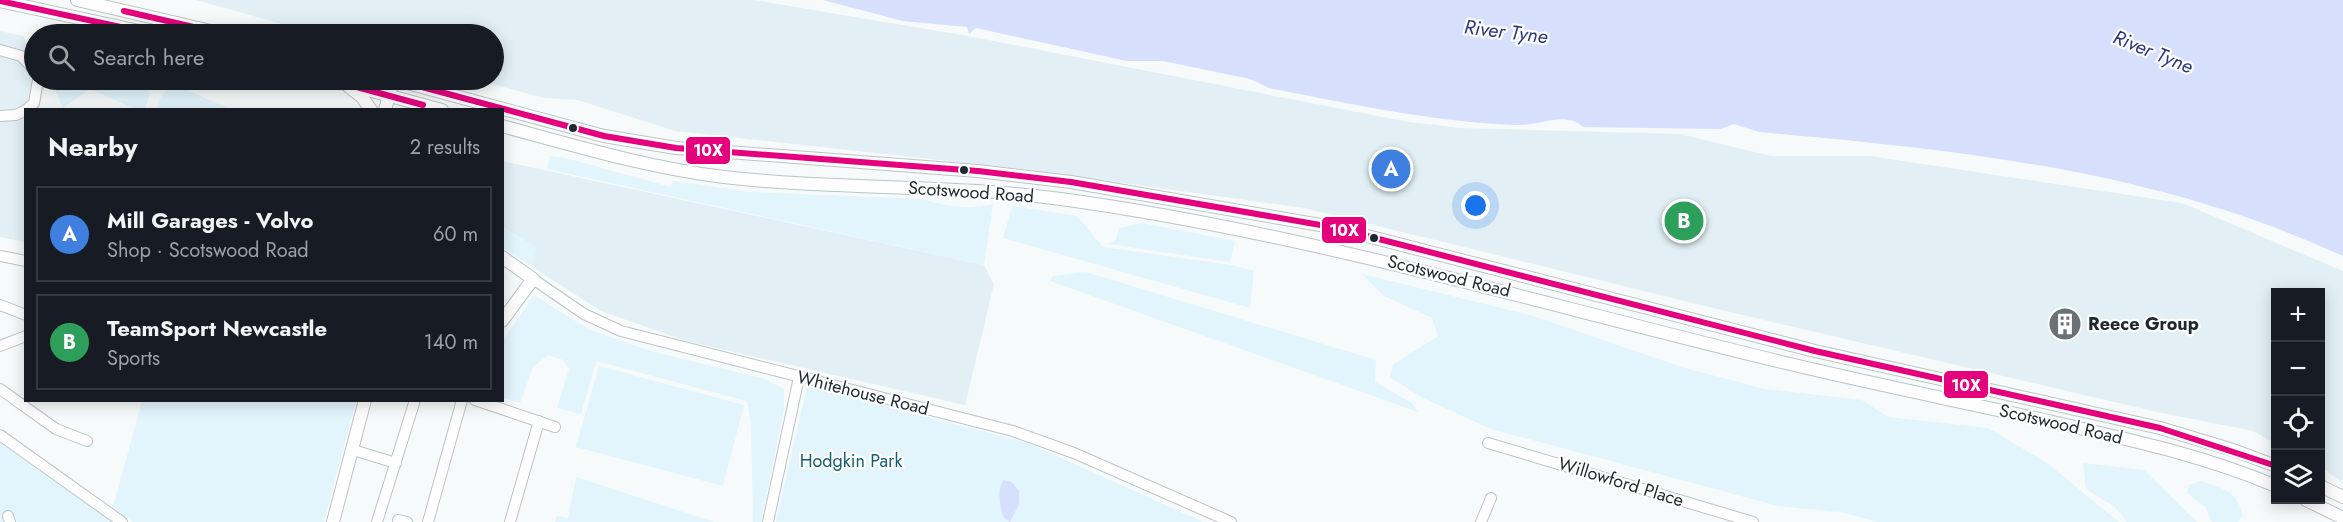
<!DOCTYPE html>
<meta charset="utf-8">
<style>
body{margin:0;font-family:Jost,sans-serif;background:#242831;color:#f1f3f6}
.controls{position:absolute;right:18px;bottom:18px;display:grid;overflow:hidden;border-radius:0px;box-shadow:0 3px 15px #0003}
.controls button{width:54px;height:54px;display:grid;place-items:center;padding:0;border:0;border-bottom:2px solid #363941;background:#171b24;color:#f1f3f6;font:30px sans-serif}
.you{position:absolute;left:1476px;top:206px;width:21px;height:21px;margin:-15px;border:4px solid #fff;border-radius:50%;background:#1a73e8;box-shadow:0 0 0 9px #1a73e833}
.badge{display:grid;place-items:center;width:39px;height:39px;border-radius:50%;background:#6a7275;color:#fff;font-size:20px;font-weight:700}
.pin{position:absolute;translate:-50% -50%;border:3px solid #fff;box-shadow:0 2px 6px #0006}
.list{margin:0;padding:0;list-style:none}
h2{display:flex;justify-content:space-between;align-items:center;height:78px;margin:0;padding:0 24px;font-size:26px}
h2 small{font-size:20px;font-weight:400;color:#9ea1a6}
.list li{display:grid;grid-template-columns:39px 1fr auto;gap:18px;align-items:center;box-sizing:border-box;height:96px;margin:0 12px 12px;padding:0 12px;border:2px solid #363941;border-radius:0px}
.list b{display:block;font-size:22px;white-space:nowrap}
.list p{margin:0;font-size:20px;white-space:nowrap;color:#9ea1a6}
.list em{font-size:20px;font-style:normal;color:#9ea1a6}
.icon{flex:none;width:33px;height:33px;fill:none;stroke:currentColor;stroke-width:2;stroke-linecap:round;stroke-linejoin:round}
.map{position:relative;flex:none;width:2343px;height:522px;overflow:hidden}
.search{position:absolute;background:#171b24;box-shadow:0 3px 15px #0003;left:24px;top:24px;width:480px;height:66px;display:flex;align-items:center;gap:15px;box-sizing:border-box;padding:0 21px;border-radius:33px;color:#9ea1a6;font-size:22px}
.panel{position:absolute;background:#171b24;box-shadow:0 3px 15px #0003;left:24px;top:108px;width:480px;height:294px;border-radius:0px}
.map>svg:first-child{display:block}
</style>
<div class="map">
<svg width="2343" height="522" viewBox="0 0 2343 522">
<rect width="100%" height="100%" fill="#f6fafb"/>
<g fill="#e2f0f5">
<polygon points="196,0 755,0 968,36 1409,122 1462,128 1680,134 1771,156 1870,156 2182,203 2343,271 2343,483 2321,467 2320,292 2276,292 2275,443 2253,431 2157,412 1734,313 1304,208 1012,168 675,131 578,100 544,98 478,80 494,80 494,34 318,34"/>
<polygon points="0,31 23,36 34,54 34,80 46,80 39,109 26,110 25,242 0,237"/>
<polygon points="502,161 984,265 994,284 965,405 686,341 601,311 531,266 536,248 503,227"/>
</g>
<g fill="#e2f5fc">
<polygon points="55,80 138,80 150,94 145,109 135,109 90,89 63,108 54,87"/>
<polygon points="173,84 230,109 157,109 159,99"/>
<path d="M 550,156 L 566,158 L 671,187 L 673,181 L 751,192 L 922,199 C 945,206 969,210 993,204 L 984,265 L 547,169 Z"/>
<polygon points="1012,206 1077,216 1103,247 1231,265 1254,271 1250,308 1003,238"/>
<polygon points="1142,223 1235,241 1230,262 1108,244 1116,240 1119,228"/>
<polygon points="502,227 537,248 531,266 503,247"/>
<polygon points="1086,272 1376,360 1375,382 1412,403 1418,412 1050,281 1053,276"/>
<polygon points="1362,274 1530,315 1685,368 1765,389 1862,400 1888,417 1988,428 2047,463 2119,522 1878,522 1840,512 1778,506 1491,429 1421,397 1390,377 1393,365 1438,336 1432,318 1384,296"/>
<polygon points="534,295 590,330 654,352 765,379 784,389 784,409 761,522 753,522 751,424 747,401 596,361 581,414 557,408 569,369 563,360 548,355 533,367 520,403 503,398 503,340"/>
<polygon points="599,366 744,405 723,486 576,447"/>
<polygon points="807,386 1028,443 1203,522 776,522"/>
<polygon points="142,401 356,401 324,522 133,522 113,507"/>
<polygon points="0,441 115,522 17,522 8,511 1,515 3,522 0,522"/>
<polygon points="2083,463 2144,470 2197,522 2127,522 2115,507 2086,489"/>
<polygon points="576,477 714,522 555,522 557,516 568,518"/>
<path d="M 2200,481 C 2223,488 2237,490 2243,516 L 2238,522 L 2212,522 L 2205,507 L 2187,493 L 2189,485 Z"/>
</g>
<g fill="#d6dffc">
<path d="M 823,0 L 2343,0 L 2343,256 C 2155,170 1962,150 1759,132 L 1734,124 L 1720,129 L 1583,127 C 1566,110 1539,126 1517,125 C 1434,122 1351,104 1269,88 L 1250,79 L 1163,61 L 1127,61 L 976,28 L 969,34 L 967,27 L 903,21 Z"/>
<path d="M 1003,480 L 1012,482 L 1019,491 L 1019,504 L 1010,522 L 1003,517 C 1000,504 997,492 1003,480 Z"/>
</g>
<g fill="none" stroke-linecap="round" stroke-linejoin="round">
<g stroke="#bdc4c6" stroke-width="12">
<g id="minor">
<polyline points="0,50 21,56 34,69"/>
<polyline points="26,110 34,103 38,80"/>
<polyline points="0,116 16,115 26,110"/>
<polyline points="0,256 26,261"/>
<polyline points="533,279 584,314 621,331 1013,431 1074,453 1231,522"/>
<polyline points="0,305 26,315"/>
<polyline points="0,346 26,336"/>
<polyline points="0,389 56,429 87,441"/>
<polyline points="475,400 555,427"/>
<polyline points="0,435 122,522"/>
<polyline points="1488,443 1753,522"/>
<polyline points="353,450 396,463"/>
<polyline points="8,516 10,522"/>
<polyline points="398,520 407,522"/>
<polyline points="377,522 415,400"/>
<polyline points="428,522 462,400"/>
<polyline points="510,522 539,421"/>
<polyline points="768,522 799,377"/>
<polyline points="1481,522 1491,498"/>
</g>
</g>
<g stroke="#bdc4c6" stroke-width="14">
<g id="major">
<polyline points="77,0 224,34"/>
<polyline points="0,1 153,34"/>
<polyline points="331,80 442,110"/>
<polyline points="396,80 604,136 676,148 978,171 1071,182 1332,227 1815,351 2160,428 2233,450 2276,466"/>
<polyline points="349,87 362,97 371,110"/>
<polyline points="385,110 393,80"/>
<path d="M 502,126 C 576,146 649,168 724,177 C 836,190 949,184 1061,199 C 1309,233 1547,306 1790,364 C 1878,385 1968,403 2057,423 C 2131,440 2205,456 2276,486"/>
<polyline points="502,257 533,279 502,321"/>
<polyline points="2320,486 2343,497"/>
<polyline points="2306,500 2343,518"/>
<polyline points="333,522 365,400"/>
</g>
</g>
<use href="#minor" stroke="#fefefe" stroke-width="10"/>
<use href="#major" stroke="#fefefe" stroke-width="12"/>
<g stroke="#fff" stroke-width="10">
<g id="bus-1">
<polyline points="0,1 153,34"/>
<polyline points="124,11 224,34"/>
<polyline points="331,80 423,105"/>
<polyline points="396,80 604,136 676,148 978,171 1071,182 1332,227 1815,351 2160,428 2276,466"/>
</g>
</g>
<use href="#bus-1" stroke="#e5007d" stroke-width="6"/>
</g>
<defs>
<g id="building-disc" transform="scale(1.725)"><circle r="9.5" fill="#6a7275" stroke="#fff"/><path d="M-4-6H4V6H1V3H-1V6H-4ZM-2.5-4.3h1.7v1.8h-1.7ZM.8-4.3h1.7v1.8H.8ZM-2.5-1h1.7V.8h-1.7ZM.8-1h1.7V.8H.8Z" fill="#fff"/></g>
</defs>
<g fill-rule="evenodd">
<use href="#building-disc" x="2065" y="324"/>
</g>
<g fill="#1e292d" stroke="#fff" stroke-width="2">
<circle cx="573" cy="128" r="5"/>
<circle cx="964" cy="170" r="5"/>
<circle cx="1374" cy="238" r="5"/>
</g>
<g text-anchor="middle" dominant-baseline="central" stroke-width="4.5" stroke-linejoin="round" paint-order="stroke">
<g font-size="18" fill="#1e292d" stroke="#fff">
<text transform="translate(971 192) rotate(4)">Scotswood Road</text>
<text transform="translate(1449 276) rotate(14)">Scotswood Road</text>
<text transform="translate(863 393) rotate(14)">Whitehouse Road</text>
<text transform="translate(2061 424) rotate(13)">Scotswood Road</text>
<text transform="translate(1621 482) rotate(17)">Willowford Place</text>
</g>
<g font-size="18" font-weight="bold" fill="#1e292d" stroke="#fff" text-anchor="start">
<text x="2088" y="324">Reece Group</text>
</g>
<g font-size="18" fill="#135e72" stroke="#fff">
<text x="851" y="461">Hodgkin Park</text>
</g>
<g font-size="20" font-style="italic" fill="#2c3680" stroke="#fff">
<text transform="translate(1506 32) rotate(7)">River Tyne</text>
<text transform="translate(2153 52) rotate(22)">River Tyne</text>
</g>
</g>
<g stroke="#fff" stroke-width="2">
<rect x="685" y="136" width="46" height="29" rx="6" fill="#e5007d"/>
<rect x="1321" y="216" width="46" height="28" rx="6" fill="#e5007d"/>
<rect x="1943" y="370" width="46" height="29" rx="6" fill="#e5007d"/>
</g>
<g font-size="16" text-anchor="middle" font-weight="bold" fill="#fff">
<text x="708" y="156">10X</text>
<text x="1344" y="236">10X</text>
<text x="1966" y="391">10X</text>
</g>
</svg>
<div class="controls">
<button>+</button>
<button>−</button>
<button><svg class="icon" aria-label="locate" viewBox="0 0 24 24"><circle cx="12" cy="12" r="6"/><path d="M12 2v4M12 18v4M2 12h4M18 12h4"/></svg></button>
<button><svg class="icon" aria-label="layers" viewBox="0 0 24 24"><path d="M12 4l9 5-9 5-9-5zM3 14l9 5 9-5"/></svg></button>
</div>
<div class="you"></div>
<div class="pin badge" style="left:1391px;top:169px;background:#3f7fe0">A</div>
<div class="pin badge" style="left:1684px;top:221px;background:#2e9e5b">B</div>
<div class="search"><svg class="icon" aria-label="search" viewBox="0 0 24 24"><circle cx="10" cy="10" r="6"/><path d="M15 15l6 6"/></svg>Search here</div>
<section class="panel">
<h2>Nearby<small>2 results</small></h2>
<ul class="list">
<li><span class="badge" style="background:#3f7fe0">A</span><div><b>Mill Garages - Volvo</b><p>Shop · Scotswood Road</p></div><em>60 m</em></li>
<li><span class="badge" style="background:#2e9e5b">B</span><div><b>TeamSport Newcastle</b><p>Sports</p></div><em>140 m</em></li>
</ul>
</section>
</div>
